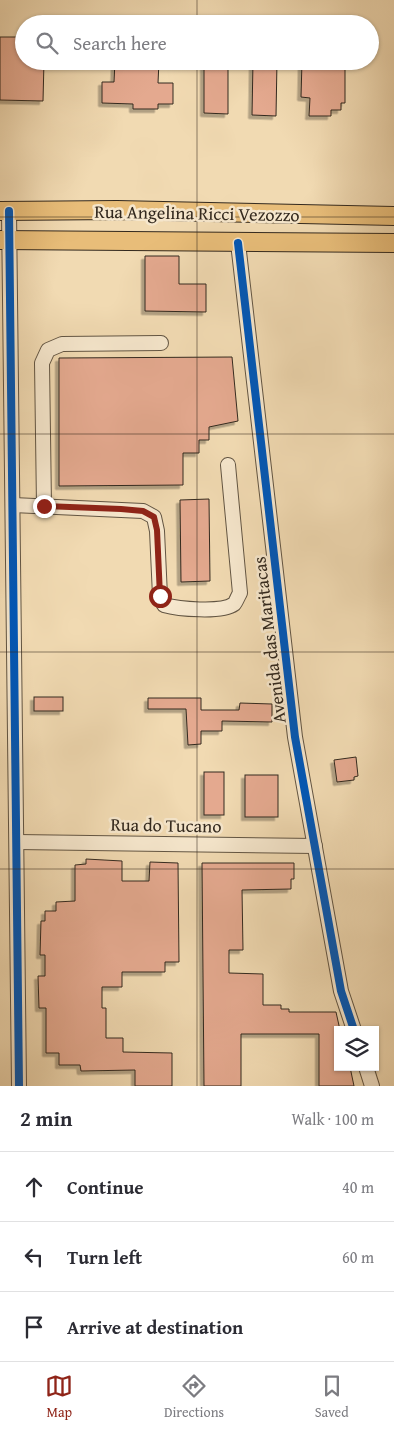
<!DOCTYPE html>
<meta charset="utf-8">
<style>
body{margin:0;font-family:"Gentium Book Plus",serif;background:#f2f2f3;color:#2b2b33}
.controls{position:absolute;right:15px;bottom:15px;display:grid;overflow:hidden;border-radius:0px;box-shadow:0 1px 4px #0004}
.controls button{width:45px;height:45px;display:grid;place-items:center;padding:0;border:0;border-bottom:1px solid #e1e1e2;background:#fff;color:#2b2b33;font:25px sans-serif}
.stop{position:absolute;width:15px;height:15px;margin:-11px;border:4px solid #8f2418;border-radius:50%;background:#fff}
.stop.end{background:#8f2418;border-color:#fff;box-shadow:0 1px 5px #0008}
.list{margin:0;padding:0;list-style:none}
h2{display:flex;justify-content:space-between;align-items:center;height:65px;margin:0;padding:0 20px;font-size:21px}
h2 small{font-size:16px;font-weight:400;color:#7c7c81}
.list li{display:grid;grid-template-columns:32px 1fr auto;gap:15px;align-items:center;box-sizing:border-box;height:70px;padding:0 20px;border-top:1px solid #e1e1e2}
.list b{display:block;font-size:19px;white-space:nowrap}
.list em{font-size:16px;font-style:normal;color:#7c7c81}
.icon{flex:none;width:28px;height:28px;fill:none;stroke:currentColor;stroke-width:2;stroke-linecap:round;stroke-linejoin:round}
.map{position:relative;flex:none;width:394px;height:1086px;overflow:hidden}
.search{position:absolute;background:#fff;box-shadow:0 1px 4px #0004;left:15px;right:15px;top:15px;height:55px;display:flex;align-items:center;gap:12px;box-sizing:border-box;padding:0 18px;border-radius:28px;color:#7c7c81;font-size:19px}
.sheet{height:275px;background:#fff}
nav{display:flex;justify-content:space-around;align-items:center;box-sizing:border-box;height:70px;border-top:1px solid #e1e1e2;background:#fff;font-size:14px;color:#7c7c81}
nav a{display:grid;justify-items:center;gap:2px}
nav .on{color:#8f2418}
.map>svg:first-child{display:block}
</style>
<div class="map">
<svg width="394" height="1086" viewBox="0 0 394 1086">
<defs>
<filter id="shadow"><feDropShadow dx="-3.5" dy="3.5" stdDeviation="0" flood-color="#0004"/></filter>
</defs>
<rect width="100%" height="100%" fill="#f1dab2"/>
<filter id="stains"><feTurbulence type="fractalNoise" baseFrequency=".004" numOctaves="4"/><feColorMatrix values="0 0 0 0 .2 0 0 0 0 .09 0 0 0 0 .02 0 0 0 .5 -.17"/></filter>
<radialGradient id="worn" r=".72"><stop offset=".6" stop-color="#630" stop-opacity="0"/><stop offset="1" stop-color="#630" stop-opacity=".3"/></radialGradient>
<g fill="#e4a98f" stroke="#33291e" filter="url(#shadow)">
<polygon points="0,37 24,37 24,61 44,61 43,101 0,100"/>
<polygon points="115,61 159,61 158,83 173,83 173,104 158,104 158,109 133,109 133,104 102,103 102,82 114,82"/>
<polygon points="204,61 228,61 228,114 204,113"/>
<polygon points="253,61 277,61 276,116 252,115"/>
<polygon points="302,61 345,61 345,103 341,103 341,110 331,110 331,116 309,116 310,98 301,97"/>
<polygon points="145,256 179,256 179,284 206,284 206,312 145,311"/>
<polygon points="232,357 238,421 209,427 209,440 199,440 199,453 183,453 183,485 59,486 59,358"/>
<polygon points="209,499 210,581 181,582 180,500"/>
<rect x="34" y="697" width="29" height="14"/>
<polygon points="148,698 201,698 201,710 239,710 240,703 272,704 272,722 222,721 222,731 201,731 201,744 188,745 186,709 148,709"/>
<polygon points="356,757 358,776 354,777 354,780 337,782 334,760"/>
<rect x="204" y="772" width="20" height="43"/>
<rect x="245" y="775" width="33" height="42"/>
<polygon points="86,859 122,861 122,881 149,881 150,862 178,863 179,962 165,962 165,972 122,972 122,987 102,987 102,1008 106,1008 106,1038 123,1038 123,1052 172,1053 172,1086 135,1086 135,1070 81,1071 80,1065 59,1065 59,1053 46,1053 46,1008 39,1008 38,976 45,976 45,955 40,955 41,921 45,921 45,911 56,911 56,902 75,901 75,865 86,864"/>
<polygon points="202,863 294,863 294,879 291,879 291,889 242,890 243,950 229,950 229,973 263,974 263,1005 281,1005 281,1009 289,1009 289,1012 336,1012 340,1030 338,1030 338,1067 350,1067 354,1086 319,1086 319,1034 241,1034 241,1086 204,1086"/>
</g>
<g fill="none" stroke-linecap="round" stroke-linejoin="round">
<g stroke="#625543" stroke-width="16">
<g id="minor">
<polyline points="9,211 19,1086"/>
<polyline points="238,243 295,737 341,991 354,1030"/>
<path d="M 13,505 L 143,511 L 154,517 L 157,531 L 160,596 L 164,605 C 178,609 222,613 234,604 C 236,602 238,596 240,593 L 228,465"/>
<polyline points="44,506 42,363 48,350 62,344 161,343"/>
<polyline points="17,842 315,846"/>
<polyline points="366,1067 372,1086"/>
</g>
</g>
<g stroke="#33291e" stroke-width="20">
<g id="major">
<polyline points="0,211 117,210 394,216"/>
<polyline points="0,240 394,243"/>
</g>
</g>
<use href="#minor" stroke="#f6e7cd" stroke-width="14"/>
<use href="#major" stroke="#e8bd79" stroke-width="18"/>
<g stroke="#f6e7cd" stroke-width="11">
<g id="cycleway">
<polyline points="9,211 19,1086"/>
<polyline points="238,243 295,737 341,991 354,1030"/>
</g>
</g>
<use href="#cycleway" stroke="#0057b8" stroke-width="8"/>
</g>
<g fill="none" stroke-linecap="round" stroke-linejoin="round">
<polyline stroke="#8f2418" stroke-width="6" points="44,506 121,509 143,511 154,517 157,530 160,596"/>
</g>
<path fill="none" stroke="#33291e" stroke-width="1" stroke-opacity="0.55" d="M 197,0 L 197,24M 197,61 L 197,1086M 0,217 L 394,217M 0,434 L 394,434M 0,652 L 394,652M 0,869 L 394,869"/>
<g text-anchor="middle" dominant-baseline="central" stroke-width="5" stroke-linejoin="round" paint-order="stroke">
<g font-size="18" fill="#33291e" stroke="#f6e7cd">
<text transform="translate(197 213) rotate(1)">Rua Angelina Ricci Vezozzo</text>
<text transform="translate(269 640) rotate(-97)">Avenida das Maritacas</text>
<text transform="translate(166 825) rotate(1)">Rua do Tucano</text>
</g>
</g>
<rect width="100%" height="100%" filter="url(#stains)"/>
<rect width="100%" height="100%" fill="url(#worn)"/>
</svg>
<div class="controls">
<button><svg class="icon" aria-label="layers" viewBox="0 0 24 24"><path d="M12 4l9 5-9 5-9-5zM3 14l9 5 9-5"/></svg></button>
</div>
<div class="stop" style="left:160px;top:596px"></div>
<div class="stop end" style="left:44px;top:506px"></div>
<div class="search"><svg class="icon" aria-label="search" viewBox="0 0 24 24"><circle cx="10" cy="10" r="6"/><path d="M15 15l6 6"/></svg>Search here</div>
</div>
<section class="sheet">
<h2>2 min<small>Walk · 100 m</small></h2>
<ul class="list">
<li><svg class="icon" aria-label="ahead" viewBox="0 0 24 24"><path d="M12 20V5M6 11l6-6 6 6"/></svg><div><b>Continue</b></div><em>40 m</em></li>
<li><svg class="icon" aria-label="left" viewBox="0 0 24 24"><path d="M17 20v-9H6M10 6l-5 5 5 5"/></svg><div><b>Turn left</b></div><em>60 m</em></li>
<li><svg class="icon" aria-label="arrive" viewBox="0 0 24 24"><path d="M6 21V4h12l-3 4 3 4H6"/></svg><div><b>Arrive at destination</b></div></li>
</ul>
</section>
<nav>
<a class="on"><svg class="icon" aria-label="map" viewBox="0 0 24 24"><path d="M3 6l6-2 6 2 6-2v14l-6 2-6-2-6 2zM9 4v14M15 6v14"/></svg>Map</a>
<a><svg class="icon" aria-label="directions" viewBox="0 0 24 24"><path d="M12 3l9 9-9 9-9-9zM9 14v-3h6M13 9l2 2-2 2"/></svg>Directions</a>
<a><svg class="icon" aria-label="saved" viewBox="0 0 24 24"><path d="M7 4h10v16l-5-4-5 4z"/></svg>Saved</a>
</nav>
